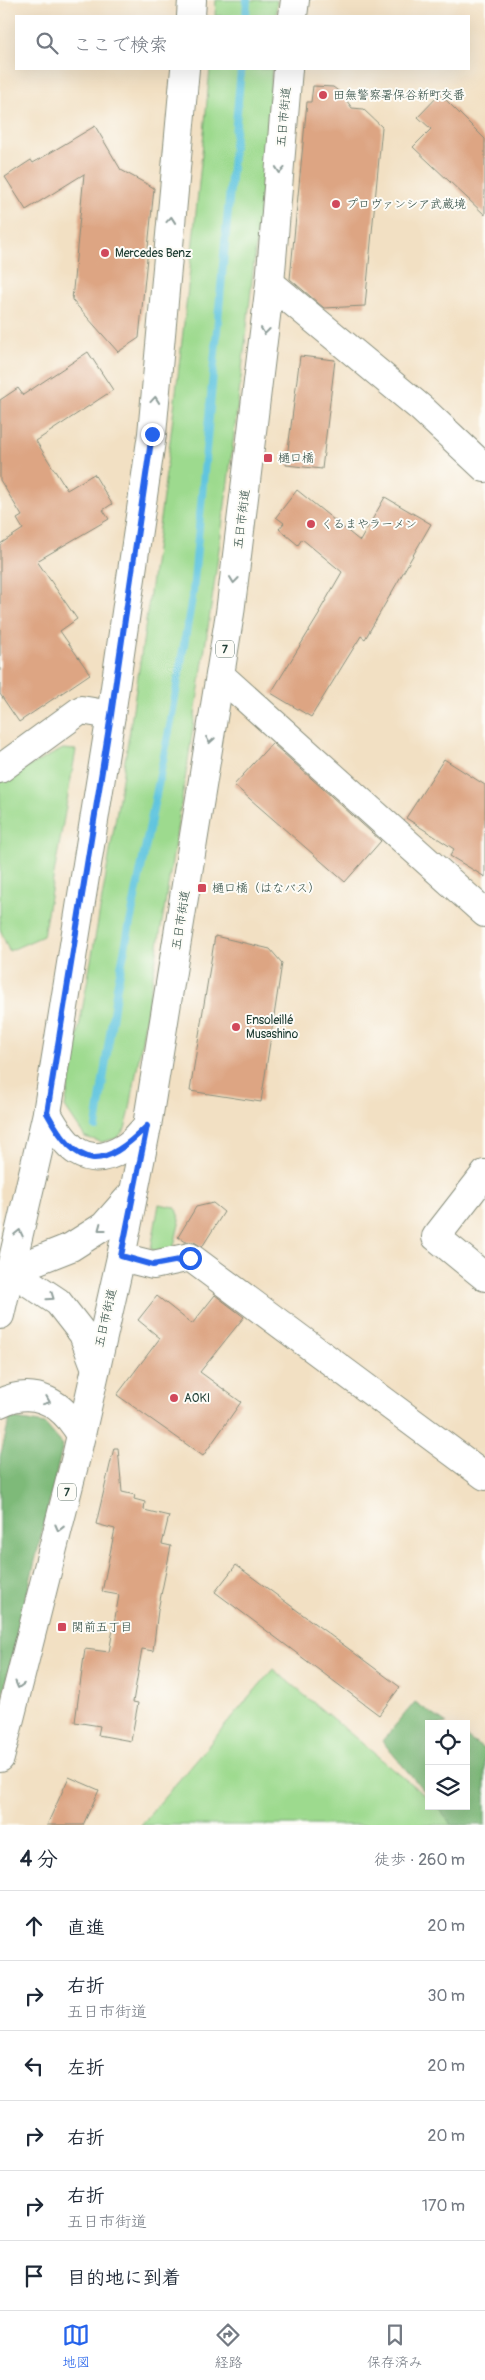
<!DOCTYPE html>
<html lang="ja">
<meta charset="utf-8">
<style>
body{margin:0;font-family:Pangolin,"Klee One",sans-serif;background:#f6f6f7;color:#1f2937}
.controls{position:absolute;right:15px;bottom:15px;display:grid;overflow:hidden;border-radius:0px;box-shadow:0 5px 20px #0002}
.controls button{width:45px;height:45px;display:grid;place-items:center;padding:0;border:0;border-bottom:1px solid #e0e1e3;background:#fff;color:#1f2937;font:25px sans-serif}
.stop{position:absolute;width:15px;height:15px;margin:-11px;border:4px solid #2563eb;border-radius:50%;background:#fff}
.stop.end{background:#2563eb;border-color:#fff;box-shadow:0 1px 5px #0008}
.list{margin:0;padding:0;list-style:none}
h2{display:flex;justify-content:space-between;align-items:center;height:65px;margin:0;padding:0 20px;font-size:21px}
h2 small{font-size:16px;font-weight:400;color:#747a83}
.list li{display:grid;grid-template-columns:32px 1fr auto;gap:15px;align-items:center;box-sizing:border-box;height:70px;padding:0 20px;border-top:1px solid #e0e1e3}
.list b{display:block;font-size:19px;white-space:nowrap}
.list p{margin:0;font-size:16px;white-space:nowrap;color:#747a83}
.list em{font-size:16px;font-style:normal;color:#747a83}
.icon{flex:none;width:28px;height:28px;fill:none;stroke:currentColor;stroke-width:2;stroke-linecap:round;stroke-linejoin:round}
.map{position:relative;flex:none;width:485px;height:1825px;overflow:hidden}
.search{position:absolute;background:#fff;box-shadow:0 5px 20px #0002;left:15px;right:15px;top:15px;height:55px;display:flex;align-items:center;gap:12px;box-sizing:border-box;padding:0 18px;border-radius:0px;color:#747a83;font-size:19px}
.sheet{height:485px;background:#fff}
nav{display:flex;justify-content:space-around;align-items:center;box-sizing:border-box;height:70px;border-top:1px solid #e0e1e3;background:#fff;font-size:14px;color:#747a83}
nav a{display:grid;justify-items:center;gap:2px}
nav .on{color:#2563eb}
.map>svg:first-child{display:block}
</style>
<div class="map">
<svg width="485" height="1825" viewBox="0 0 485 1825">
<rect width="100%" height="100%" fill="#fdfcf7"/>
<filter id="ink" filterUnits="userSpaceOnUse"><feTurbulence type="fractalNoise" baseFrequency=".02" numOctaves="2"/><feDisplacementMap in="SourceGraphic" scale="10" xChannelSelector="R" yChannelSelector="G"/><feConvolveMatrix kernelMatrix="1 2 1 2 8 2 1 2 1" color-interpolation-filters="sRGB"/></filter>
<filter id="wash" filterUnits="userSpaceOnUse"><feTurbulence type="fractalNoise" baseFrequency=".0096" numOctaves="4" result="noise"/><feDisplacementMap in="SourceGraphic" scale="20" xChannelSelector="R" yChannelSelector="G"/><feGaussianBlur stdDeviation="1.12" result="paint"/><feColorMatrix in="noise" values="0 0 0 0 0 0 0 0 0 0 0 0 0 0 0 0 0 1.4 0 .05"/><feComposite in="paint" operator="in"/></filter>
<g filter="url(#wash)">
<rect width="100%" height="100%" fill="#f2e0c3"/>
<g fill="#9dda8e" stroke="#5e8c61">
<polygon points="216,0 277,0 276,16 215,16"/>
<path d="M 210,69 L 272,69 C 244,420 190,768 129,1114 L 125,1129 L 117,1138 L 102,1142 L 85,1137 L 65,1107 C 82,1010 100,913 116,816 C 157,568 187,319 210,69 Z"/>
<polygon points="63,749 76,750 43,936 9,951 0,929 0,781"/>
<polygon points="159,1204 175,1207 180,1220 173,1250 164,1255 151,1249"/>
<polygon points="273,1669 429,1799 429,1806 438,1806 460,1825 141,1825"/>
</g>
<g fill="#7eba79" stroke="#4e7c56">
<polygon points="10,1418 45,1424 63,1445 0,1706 0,1457"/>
<polygon points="415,1702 447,1724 429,1724 429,1797 382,1741"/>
<polygon points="466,1737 485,1750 485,1825 452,1825 436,1806 466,1806"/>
</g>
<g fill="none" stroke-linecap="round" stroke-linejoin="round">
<g stroke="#61c5df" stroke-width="8">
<polyline points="246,16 247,0"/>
<polyline points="96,1127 117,987 171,721 193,592 241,69"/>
</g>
</g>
<g id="blocks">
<g fill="#dda583">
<polygon points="313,86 333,87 341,93 352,108 363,109 382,127 365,306 324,308 290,279 307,102 311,102"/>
<polygon points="440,94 485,139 485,215 413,147 431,129 418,117"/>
<polygon points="95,126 121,170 154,188 139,338 118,352 72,300 84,174 26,210 5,177 31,160 33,163"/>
<polygon points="88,352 113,390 36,441 67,490 94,474 112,504 103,510 109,519 37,561 77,619 60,631 90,674 19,722 0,694 0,544 23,529 17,519 22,516 0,480 0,400 18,388 23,395"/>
<polygon points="300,356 335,360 322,469 286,465"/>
<polygon points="297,490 360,541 385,497 431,524 365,639 361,636 311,717 271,693 320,613 319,612 342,572 302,539 298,545 279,529 284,523 276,517"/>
<polygon points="272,743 381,841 345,882 234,785"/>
<polygon points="444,759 485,785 485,877 450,856 454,849 406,818"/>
<polygon points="215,936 270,949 282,963 261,1102 190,1091"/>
<polygon points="213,1203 224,1212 202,1247 194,1242 186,1242 178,1237 196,1207"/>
<polygon points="215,1295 244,1317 200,1372 241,1402 203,1456 117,1395 160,1338 138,1320 157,1296 192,1324"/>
<polygon points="114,1448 118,1448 122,1492 135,1495 134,1499 145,1502 144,1510 169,1516 162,1544 171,1546 158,1610 153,1651 142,1649 133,1702 138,1703 131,1741 98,1735 100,1726 75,1722 85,1649 109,1652 119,1595 102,1592 115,1529 96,1524"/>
<polygon points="236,1565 400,1687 379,1715 215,1592"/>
<polygon points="69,1777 99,1790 83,1825 47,1825"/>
</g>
</g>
</g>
<g filter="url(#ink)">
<use href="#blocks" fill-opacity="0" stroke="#888e7c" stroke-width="1"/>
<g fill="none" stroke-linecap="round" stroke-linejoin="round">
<g stroke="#888e7c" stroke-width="30">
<g id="street">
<polyline points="270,283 422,409 485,468"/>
<polyline points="221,676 485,913"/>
<polyline points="0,769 81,710 111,715"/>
<polyline points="485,1174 436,1237 485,1277"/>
<polyline points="121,1257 153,1265 190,1257 485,1476"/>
</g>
</g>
<g stroke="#888e7c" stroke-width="30">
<g id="primary">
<polyline points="191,16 192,0"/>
<polyline points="293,16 295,0"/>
<path d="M 47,1113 C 65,1146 85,1172 124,1148 C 133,1143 140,1133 147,1126"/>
<polyline points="10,1270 58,1302 83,1334 95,1366"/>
<polyline points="0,1275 71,1247 104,1226 133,1193"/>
<polyline points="0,1315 47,1113 111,715 152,434 185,69"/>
<path d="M 0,1403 C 36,1385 63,1404 81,1435"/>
<polyline points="0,1758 76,1457 121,1257 147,1126 230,613 270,283 288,69"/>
</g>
</g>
<use href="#street" stroke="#fff" stroke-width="28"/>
<use href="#primary" stroke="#fff" stroke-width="28"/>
</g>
<defs><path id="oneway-chevron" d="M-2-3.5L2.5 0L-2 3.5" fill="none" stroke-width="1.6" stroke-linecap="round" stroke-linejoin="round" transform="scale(1.25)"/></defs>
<g stroke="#8f9e9a">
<use href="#oneway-chevron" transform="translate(280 170) rotate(95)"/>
<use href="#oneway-chevron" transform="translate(171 220) rotate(-85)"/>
<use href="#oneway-chevron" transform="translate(265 331) rotate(97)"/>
<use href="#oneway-chevron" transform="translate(155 400) rotate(-85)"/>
<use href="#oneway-chevron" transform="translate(234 580) rotate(97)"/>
<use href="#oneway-chevron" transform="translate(210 740) rotate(99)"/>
<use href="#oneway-chevron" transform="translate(101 1228) rotate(143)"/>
<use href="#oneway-chevron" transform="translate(19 1233) rotate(-77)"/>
<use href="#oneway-chevron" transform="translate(51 1297) rotate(35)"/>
<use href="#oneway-chevron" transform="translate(47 1401) rotate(22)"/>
<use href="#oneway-chevron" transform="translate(59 1528) rotate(104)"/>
<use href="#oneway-chevron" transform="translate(19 1685) rotate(105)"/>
</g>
</g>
<g fill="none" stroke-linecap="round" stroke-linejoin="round" filter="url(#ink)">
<path stroke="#2563eb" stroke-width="6" d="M 152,434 L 111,715 L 47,1113 C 78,1170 102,1171 147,1126 L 121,1256 L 153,1265 L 190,1258"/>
</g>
<g fill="#d1495b" stroke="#fdfcf7" stroke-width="2">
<circle cx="323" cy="95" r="5"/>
<circle cx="336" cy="204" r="5"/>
<circle cx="105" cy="253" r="5"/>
<rect x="263" y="453" width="10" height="10" rx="2.5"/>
<circle cx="311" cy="524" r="5"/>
<rect x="197" y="883" width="10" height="10" rx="2.5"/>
<circle cx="236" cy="1027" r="5"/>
<circle cx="174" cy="1398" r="5"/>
<rect x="57" y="1622" width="10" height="10" rx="2.5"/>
</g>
<g text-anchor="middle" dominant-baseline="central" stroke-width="4" stroke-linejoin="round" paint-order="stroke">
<g fill="#fdfcf7" stroke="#62766e" stroke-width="1">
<rect x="216" y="640.5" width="18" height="17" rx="4"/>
<rect x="58" y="1483.5" width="18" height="17" rx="4"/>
</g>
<g font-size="11" font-weight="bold" fill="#1f3d34">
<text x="225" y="649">7</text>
<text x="67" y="1492">7</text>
</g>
<g font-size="12" fill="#1f3d34" stroke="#fdfcf7" text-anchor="start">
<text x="333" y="95">田無警察署保谷新町交番</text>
<text x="346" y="204">プロヴァンシア武蔵境</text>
<text x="115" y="253">Mercedes Benz</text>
<text x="278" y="458">樋口橋</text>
<text x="321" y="524">くるまやラーメン</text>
<text x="212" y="888">樋口橋（はなバス）</text>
<text x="246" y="1020">Ensoleillé<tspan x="246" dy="14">Musashino</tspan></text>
<text x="184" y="1398">AOKI</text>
<text x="72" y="1627">関前五丁目</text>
</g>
<g font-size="12" fill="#1f3d34" stroke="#fdfcf7">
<text transform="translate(284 117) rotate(-85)">五日市街道</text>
<text transform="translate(242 519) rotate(-83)">五日市街道</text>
<text transform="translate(181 920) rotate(-81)">五日市街道</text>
<text transform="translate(106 1318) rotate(-77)">五日市街道</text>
</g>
</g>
</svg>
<div class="controls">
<button><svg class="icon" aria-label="locate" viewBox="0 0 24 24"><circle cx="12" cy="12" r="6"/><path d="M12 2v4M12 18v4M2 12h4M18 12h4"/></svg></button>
<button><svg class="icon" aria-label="layers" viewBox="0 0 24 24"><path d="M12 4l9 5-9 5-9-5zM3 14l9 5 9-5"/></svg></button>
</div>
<div class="stop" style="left:190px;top:1258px"></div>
<div class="stop end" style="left:152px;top:434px"></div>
<div class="search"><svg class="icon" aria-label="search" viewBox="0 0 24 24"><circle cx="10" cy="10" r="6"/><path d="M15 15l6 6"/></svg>ここで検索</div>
</div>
<section class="sheet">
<h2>4 分<small>徒歩 · 260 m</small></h2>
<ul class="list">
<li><svg class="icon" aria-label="ahead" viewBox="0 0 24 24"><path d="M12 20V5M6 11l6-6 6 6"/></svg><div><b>直進</b></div><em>20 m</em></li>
<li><svg class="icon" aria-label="right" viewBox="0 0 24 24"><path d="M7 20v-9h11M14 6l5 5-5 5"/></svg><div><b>右折</b><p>五日市街道</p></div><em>30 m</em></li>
<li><svg class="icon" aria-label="left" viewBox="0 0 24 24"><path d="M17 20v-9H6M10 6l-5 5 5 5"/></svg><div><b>左折</b></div><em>20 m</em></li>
<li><svg class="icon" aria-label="right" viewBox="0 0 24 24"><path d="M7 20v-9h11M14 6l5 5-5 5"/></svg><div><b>右折</b></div><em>20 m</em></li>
<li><svg class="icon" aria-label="right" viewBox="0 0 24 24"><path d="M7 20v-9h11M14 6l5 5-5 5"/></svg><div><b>右折</b><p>五日市街道</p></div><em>170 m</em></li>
<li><svg class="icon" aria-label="arrive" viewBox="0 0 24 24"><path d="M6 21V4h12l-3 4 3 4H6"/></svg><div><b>目的地に到着</b></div></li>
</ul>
</section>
<nav>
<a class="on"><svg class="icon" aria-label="map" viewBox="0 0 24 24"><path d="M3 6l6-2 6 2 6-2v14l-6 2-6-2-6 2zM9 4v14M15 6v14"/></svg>地図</a>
<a><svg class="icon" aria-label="directions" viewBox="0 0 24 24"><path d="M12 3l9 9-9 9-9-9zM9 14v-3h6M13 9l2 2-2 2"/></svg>経路</a>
<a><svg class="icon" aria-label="saved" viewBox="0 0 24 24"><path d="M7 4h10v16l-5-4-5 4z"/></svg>保存済み</a>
</nav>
